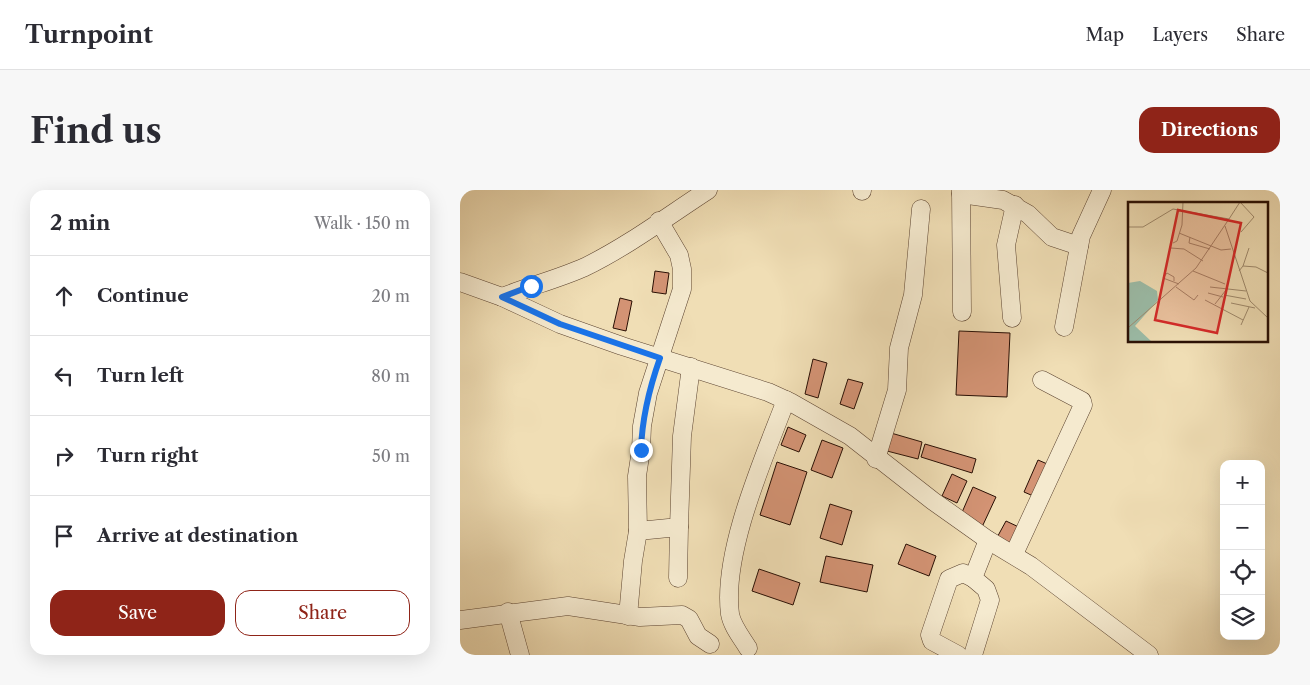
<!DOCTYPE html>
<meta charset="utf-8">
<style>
body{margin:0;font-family:"Libre Caslon Text",serif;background:#f7f7f7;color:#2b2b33}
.controls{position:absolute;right:15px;bottom:15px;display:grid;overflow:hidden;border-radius:10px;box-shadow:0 5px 20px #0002}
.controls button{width:45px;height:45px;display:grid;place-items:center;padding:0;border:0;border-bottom:1px solid #e1e1e2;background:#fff;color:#2b2b33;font:25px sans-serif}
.stop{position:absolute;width:15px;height:15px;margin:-11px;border:4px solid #1a73e8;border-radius:50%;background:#fff}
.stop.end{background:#1a73e8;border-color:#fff;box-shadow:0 1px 5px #0008}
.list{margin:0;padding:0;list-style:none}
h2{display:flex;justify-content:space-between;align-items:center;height:65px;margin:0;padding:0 20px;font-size:21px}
h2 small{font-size:16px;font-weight:400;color:#7c7c81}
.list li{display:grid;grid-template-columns:32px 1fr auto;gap:15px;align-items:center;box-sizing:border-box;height:80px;padding:0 20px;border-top:1px solid #e1e1e2}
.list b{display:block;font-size:19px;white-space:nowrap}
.list em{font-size:16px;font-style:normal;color:#7c7c81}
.actions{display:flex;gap:10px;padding:15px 20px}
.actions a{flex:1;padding:11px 0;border:1px solid #8f2418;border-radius:15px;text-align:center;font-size:18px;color:#8f2418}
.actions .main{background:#8f2418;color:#fff}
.icon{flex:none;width:28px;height:28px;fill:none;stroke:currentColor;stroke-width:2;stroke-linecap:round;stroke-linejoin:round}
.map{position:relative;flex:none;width:820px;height:465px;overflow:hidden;border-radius:15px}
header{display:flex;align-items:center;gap:30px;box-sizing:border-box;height:70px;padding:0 25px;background:#fff;border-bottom:1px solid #e1e1e2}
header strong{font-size:24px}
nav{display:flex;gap:28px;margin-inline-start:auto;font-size:18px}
.intro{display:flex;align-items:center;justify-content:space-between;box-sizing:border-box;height:120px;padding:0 30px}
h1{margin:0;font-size:35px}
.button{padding:12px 22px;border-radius:15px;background:#8f2418;color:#fff;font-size:18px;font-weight:700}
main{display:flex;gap:30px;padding:0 30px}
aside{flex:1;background:#fff;border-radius:15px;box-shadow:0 5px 20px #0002}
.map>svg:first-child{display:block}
</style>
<header>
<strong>Turnpoint</strong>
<nav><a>Map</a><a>Layers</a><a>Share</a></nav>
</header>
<div class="intro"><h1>Find us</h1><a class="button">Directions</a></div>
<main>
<aside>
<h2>2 min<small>Walk · 150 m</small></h2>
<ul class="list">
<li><svg class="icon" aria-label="ahead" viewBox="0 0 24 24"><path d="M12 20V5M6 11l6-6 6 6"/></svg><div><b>Continue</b></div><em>20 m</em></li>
<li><svg class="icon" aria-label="left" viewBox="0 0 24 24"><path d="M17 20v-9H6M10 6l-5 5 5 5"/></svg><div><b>Turn left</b></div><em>80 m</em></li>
<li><svg class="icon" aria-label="right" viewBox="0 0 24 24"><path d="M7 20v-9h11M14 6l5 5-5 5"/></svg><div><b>Turn right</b></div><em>50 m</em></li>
<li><svg class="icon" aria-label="arrive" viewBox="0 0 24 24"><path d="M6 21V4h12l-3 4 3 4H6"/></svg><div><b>Arrive at destination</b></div></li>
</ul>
<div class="actions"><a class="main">Save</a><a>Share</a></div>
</aside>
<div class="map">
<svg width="820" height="465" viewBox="0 0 820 465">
<rect width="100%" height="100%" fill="#f0deb5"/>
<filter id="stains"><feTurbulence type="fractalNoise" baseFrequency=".004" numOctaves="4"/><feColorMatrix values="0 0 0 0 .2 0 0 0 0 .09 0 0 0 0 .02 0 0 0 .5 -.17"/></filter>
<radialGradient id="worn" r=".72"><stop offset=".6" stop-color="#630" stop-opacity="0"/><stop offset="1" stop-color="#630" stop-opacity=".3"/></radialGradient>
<g fill="#d39374" stroke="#290f04">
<polygon points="195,81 209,83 206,104 192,102"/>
<polygon points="160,108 172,111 166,141 153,138"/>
<polygon points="499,141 550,143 547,207 496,205"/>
<polygon points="353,169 367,173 358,208 345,204"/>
<polygon points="388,189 403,193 394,219 380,214"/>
<polygon points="328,237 346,245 339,262 321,255"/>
<polygon points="431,243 462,252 458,269 427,261"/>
<polygon points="362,250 383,258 372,288 351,280"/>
<polygon points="465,254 516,269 512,283 461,267"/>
<polygon points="578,270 592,276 578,308 564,302"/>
<polygon points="317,272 347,282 330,335 300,325"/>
<polygon points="492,284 507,291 497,313 482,306"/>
<polygon points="513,297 536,307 522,337 500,327"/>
<polygon points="370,314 392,321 382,355 360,348"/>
<polygon points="546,331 563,339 551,362 534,353"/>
<polygon points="446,354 476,366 469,386 438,374"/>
<polygon points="366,366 413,375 407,402 360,392"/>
<polygon points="299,379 340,393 333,415 292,401"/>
</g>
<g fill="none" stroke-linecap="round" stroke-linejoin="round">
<g stroke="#5b4330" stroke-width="19">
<g id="minor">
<polyline points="402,0 402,1"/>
<polyline points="501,0 502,122"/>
<polyline points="501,4 543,10 568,24 592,47 619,56"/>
<polyline points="0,92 42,107 100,134 162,156 308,202 332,213 390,246 473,311 528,350 571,376 689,465"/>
<path d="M 42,107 C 70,96 98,89 125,77 C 168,56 208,26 248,0"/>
<polyline points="552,128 546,55 555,15"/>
<polyline points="604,137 621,46 642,0"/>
<polyline points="416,269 437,200 439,158 453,105 461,19"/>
<polyline points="178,341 219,337 222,246 231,177"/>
<polyline points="554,364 623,215 622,211 582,190"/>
<polyline points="218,388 219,337"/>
<polyline points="48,422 60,465"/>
<polyline points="168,426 173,371 178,341 177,286 181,260 182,236 188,203 222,99 222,79 219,65 199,31"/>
<polyline points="0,430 108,416 180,427 222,425 229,429 238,446 250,454"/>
<path d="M 288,458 C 282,448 272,436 270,424 C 262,362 304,268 326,210"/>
<polyline points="498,465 472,451 470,445 489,389 503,383 513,388"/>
<polyline points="513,465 530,410 526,399 513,388 528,350"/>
</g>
</g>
<use href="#minor" stroke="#f5eacf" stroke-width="18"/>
</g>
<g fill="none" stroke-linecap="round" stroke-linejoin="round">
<path stroke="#1a73e8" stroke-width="6" d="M 71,96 L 42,107 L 100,134 L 200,168 C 189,199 182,227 181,260"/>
</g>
<g transform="translate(668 12)">
<rect width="140" height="140" fill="#f0deb5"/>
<path d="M 12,79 L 29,89 L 30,98 L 7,124 L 24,140 L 0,140 L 0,81 Z" fill="#9bbda9"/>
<path fill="none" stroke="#a08b6e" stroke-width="1" d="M 112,0 L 126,15 L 113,30M 97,24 L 122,99 L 140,116M 0,25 L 15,25 L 45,7 L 101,17 L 112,0M 51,31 L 93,48 L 103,47M 62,35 L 61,41 L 82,47M 45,41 L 49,39 L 54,23 L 55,0M 43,46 L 56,47 L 75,59M 115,64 L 121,46M 65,69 L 97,82M 111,69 L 115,64 L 128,65 L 140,71M 46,79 L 46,75 L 39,71 L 35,76 L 51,82M 48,85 L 66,98 L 70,93M 82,85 L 118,89M 80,91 L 95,95M 96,93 L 118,97M 77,98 L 115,118M 103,101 L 127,106M 87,102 L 98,88M 113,123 L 121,105M 1,125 L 68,66 L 101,17"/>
<path fill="#d62828" fill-opacity="0.15" stroke="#d62828" stroke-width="2.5" d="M 50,8 L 113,21 L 89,131 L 27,118 Z"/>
<rect width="140" height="140" fill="none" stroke="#290f04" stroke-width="2.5"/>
</g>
<rect width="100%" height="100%" filter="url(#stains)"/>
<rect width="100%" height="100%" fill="url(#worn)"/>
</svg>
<div class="controls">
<button>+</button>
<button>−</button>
<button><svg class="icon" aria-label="locate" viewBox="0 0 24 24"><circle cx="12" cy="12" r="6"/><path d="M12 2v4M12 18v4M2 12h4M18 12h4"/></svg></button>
<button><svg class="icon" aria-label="layers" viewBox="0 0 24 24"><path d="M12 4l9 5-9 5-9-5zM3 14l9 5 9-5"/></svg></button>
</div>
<div class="stop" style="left:71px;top:96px"></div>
<div class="stop end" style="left:181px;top:260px"></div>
</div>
</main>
